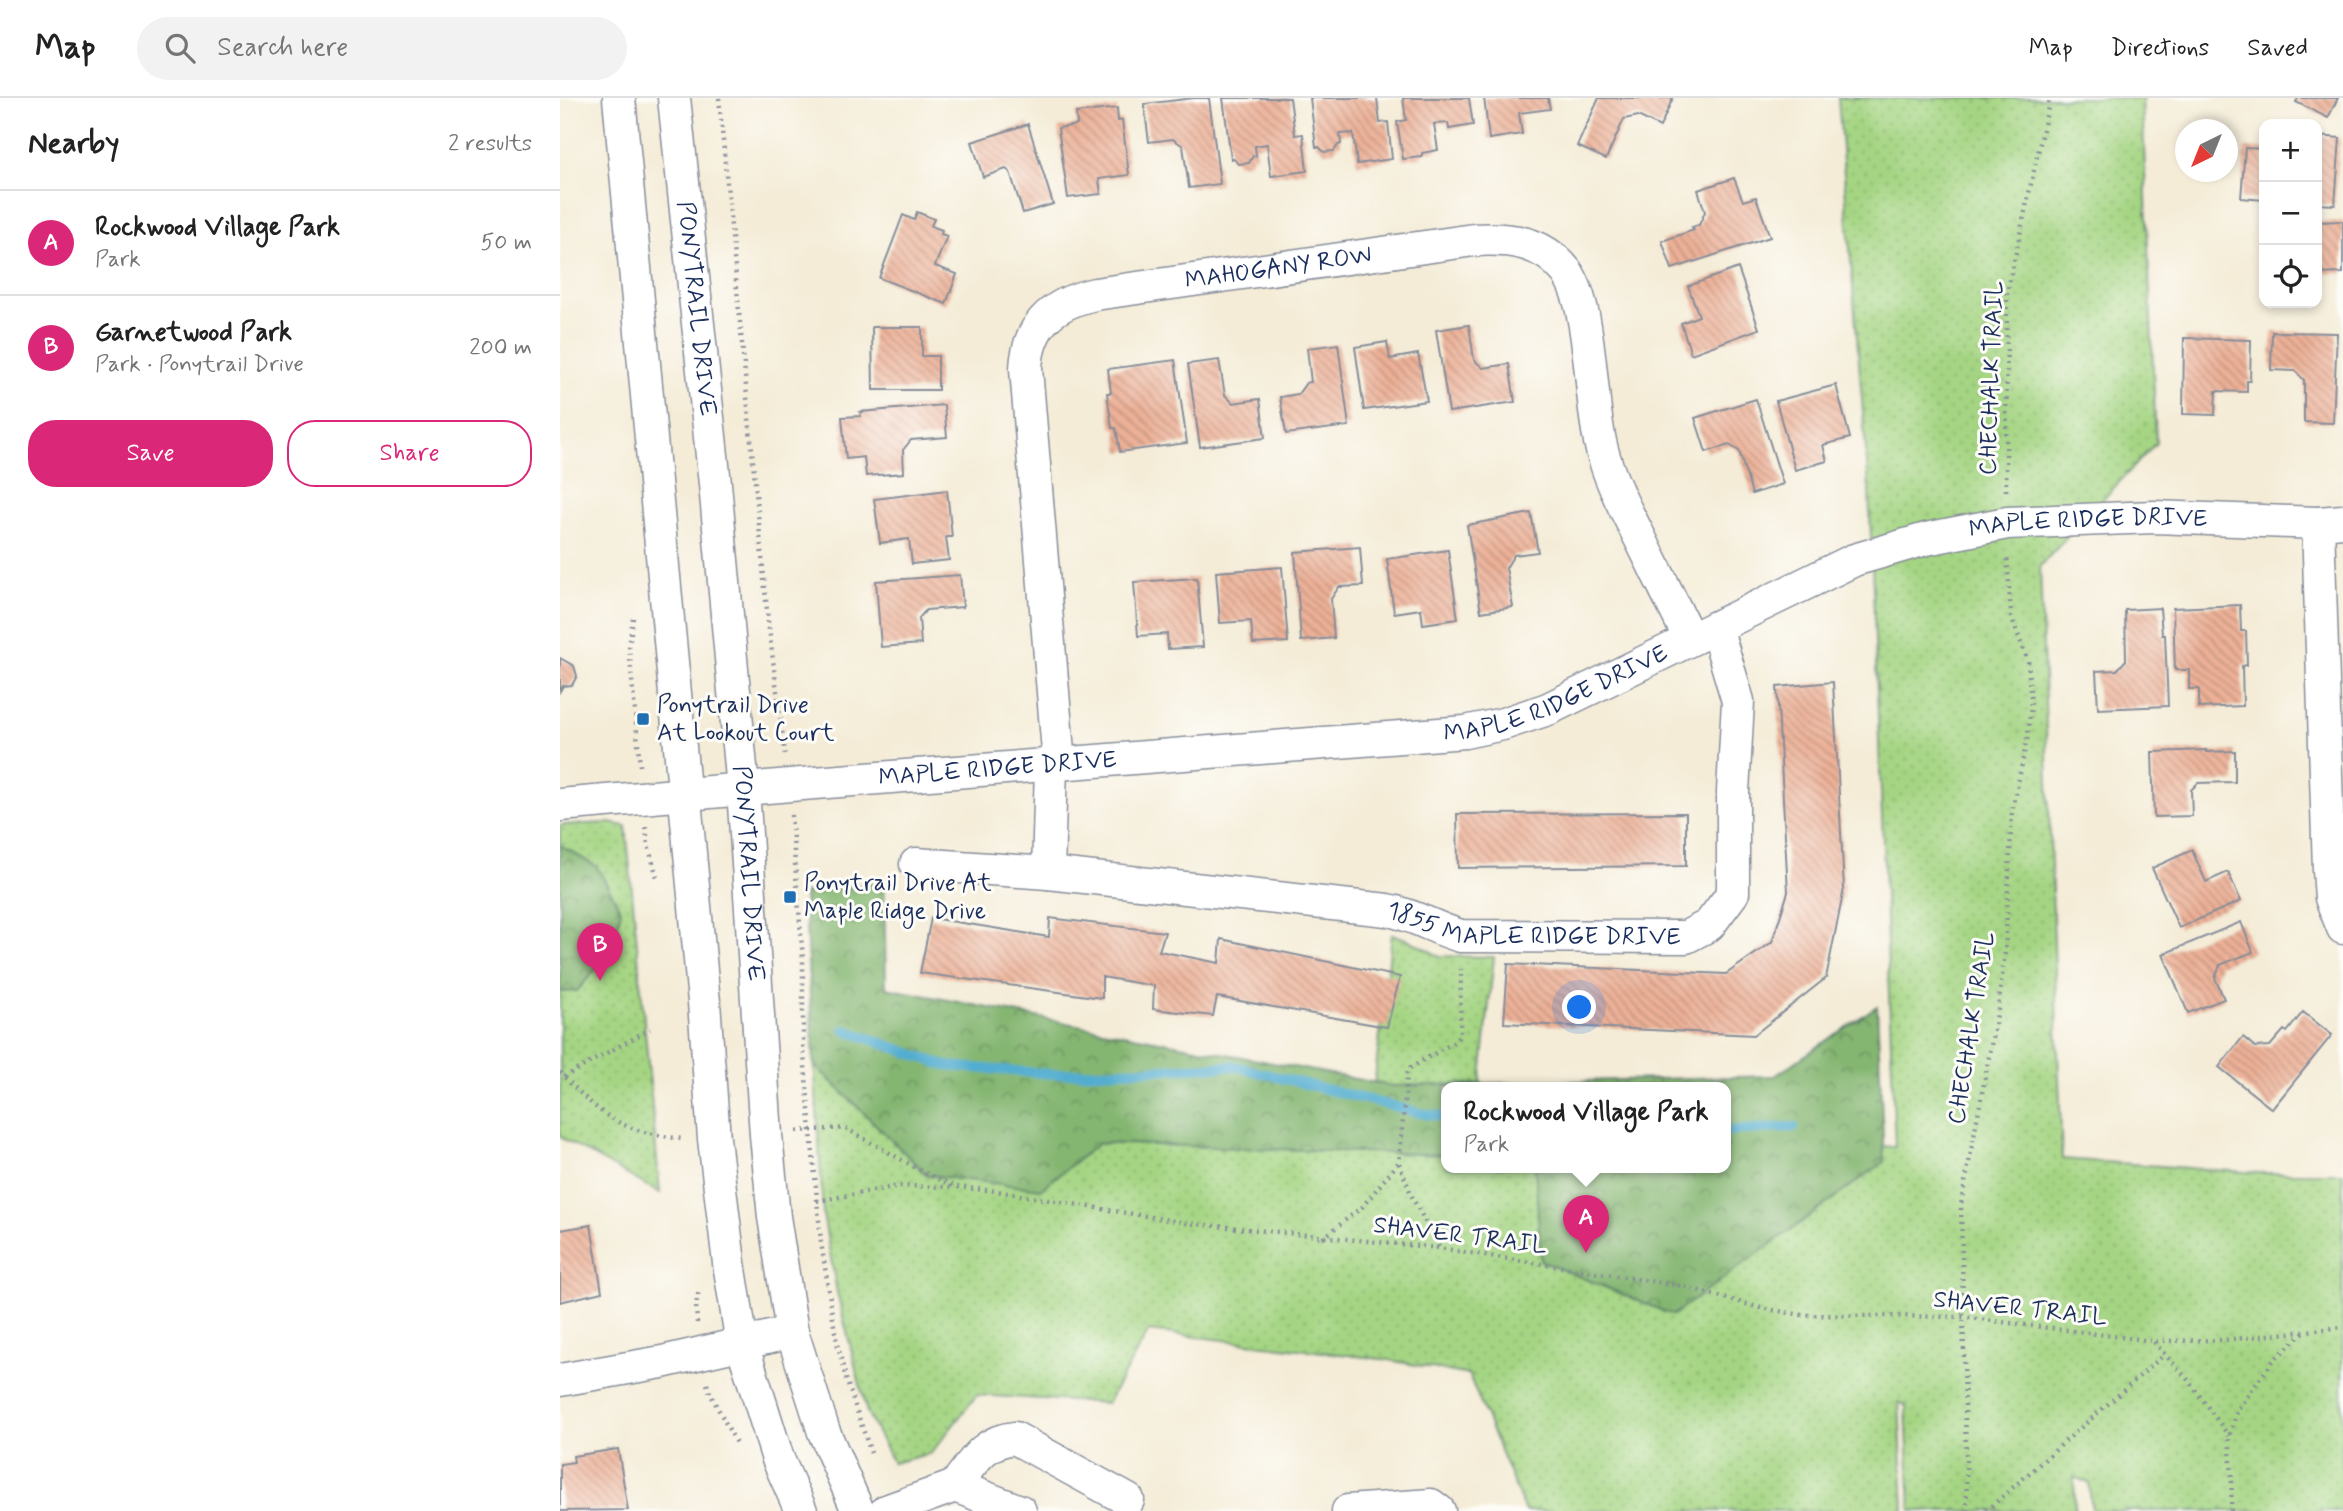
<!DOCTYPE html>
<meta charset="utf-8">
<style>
body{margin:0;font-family:Mynerve,sans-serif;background:#f2f2f2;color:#222}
.controls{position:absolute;right:21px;top:21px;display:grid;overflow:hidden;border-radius:14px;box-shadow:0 4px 10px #0003}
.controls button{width:63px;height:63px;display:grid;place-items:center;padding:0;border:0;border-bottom:2px solid #e0e0e0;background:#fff;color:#222;font:35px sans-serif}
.compass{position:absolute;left:1615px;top:21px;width:63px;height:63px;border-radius:50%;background:#fff;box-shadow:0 4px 10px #0003;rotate:223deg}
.you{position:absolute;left:1020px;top:910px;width:24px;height:24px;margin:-18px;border:5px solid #fff;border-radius:50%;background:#1a73e8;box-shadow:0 0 0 10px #1a73e833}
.badge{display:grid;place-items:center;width:46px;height:46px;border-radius:50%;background:#db2777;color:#fff;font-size:23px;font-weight:700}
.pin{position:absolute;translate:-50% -58px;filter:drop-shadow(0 2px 4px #0008)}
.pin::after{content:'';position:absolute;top:37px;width:24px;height:21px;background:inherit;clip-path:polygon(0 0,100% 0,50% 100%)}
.popup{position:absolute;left:881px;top:984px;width:290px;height:91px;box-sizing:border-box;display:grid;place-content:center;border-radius:14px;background:#fff;filter:drop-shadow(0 2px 5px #0005);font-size:23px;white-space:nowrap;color:#767676}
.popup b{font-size:26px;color:#222}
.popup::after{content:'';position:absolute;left:50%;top:100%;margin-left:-14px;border:14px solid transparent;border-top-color:#fff}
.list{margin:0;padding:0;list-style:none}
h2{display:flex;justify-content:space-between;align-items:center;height:91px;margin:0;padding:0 28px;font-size:30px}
h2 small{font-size:23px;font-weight:400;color:#767676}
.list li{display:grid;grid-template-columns:46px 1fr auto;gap:21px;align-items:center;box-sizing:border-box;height:105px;padding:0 28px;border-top:2px solid #e0e0e0}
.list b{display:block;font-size:26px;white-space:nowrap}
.list p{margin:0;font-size:23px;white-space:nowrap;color:#767676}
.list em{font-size:23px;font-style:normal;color:#767676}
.actions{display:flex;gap:14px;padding:21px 28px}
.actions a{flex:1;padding:16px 0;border:2px solid #db2777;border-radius:28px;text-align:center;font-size:24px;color:#db2777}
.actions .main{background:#db2777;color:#fff}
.icon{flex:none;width:38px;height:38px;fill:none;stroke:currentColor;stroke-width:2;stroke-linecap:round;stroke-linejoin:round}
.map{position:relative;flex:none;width:1783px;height:1413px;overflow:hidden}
header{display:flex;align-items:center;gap:42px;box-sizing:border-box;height:98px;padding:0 35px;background:#fff;border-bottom:2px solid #e0e0e0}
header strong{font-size:33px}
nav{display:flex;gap:38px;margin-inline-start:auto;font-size:24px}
.search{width:490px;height:63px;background:#f2f2f2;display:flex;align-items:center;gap:18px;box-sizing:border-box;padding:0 24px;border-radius:38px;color:#767676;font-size:26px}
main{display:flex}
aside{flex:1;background:#fff}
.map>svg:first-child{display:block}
</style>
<header>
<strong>Map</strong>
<div class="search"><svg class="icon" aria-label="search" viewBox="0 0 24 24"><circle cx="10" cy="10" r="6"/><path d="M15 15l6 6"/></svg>Search here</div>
<nav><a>Map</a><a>Directions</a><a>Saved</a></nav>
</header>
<main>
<aside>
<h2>Nearby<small>2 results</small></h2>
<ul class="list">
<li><span class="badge">A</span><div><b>Rockwood Village Park</b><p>Park</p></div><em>50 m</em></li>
<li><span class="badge">B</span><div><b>Garnetwood Park</b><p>Park · Ponytrail Drive</p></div><em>200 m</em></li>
</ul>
<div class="actions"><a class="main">Save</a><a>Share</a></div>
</aside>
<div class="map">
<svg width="1783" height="1413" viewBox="0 0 1783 1413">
<defs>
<pattern id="grass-dots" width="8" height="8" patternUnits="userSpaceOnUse" patternTransform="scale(1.75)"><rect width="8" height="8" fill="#a5d583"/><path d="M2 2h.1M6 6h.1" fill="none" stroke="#8db774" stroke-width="1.8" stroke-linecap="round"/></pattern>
<pattern id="forest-crowns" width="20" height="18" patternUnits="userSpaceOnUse" patternTransform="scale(1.75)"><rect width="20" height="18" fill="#84b671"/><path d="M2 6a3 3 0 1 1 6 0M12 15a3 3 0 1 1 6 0" fill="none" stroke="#6b9460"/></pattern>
<pattern id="building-back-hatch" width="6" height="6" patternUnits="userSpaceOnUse" patternTransform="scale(1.75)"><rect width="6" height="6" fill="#edb197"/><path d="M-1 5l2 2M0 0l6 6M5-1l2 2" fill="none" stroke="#bf907e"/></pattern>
</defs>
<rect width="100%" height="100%" fill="#fdfcf7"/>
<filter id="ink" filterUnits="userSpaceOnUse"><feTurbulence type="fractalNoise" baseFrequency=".0143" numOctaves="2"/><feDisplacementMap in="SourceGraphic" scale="14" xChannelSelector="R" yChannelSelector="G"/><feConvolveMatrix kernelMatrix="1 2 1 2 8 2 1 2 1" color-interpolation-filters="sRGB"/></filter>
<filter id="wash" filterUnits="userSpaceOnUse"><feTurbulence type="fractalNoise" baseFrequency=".00686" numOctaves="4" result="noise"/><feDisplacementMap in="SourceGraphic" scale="28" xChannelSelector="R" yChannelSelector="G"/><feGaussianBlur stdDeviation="1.57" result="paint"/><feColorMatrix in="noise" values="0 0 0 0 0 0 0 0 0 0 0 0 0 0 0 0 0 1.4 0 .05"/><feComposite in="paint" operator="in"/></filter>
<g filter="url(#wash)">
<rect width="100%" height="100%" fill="#f4ecd7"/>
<g fill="url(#grass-dots)" stroke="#608270" stroke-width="2">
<polygon points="1278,0 1582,0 1596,345 1480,468 1502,1061 1699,1075 1783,1075 1782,1413 1532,1413 1529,1385 1514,1379 1515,1413 1351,1413 1346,1308 1339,1304 1344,1413 965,1413 909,1277 829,1262 589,1233 547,1305 417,1297 371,1355 333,1365 307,1315 277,1194 263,1116 250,888 285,932 811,1012 832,836 851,843 879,858 934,859 920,989 886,989 886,1069 1166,1069 1166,1038 1335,1049 1309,390"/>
<polygon points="50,725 66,728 100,1095 0,1039 0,727"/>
</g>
<g fill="url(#forest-crowns)" stroke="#507268" stroke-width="2">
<polygon points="0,747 37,769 61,812 52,853 17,893 0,894"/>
<polygon points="324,784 326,890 832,988 1215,978 1317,908 1324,1064 1113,1217 981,1163 975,1069 1166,1069 1166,989 886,989 886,1057 539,1045 481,1091 367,1077 254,966 244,795"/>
</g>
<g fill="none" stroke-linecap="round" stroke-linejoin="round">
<g stroke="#52add0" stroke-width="10">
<polyline points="285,932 386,968 493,976 674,968 864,1016 886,1019"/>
<polyline points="1166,1033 1234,1029"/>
</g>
</g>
<g id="blocks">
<g fill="url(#building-back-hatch)">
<polygon points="634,0 649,0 660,86 629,90 623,48 613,41 589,44 584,6"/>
<polygon points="663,0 730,0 735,37 743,36 747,73 711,78 707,46 695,48 696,58 693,58 689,65 678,66 674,61 671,61"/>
<polygon points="750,0 817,0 820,25 828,24 832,61 797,66 793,35 780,36 781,46 778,47 774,53 764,54 759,49 756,49"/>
<polygon points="843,0 909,0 913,27 889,31 888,25 874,26 878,52 862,55 862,59 843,61 837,24 846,22"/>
<polygon points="924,0 988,0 990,11 959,15 962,36 929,41"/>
<polygon points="1039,0 1113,0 1100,29 1078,18 1064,21 1046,61 1017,48"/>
<polygon points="1738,0 1778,0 1768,20 1736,4"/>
<polygon points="557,10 558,23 562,22 569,77 539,81 541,96 508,100 498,30 517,27 516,15"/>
<polygon points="468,26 493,106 463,115 450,74 446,71 423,79 412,44"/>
<polygon points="1757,38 1780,40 1775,107 1757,106"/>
<polygon points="1685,50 1704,51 1704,102 1681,100"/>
<polygon points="1174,80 1183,103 1196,99 1210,139 1112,171 1102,143 1134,132 1132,129 1139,127 1145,114 1138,92"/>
<polygon points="357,114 374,121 371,128 382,132 381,136 387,138 375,168 397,176 386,206 319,180 343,117 354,122"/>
<polygon points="1783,123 1783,175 1757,176 1757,124"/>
<polygon points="1178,170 1199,231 1131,256 1121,225 1139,218 1128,188"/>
<polygon points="909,227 914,262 923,270 949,266 955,304 889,314 876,232"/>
<polygon points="312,229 362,229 362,258 378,258 378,292 313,292"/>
<polygon points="1712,234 1777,235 1773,325 1744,324 1744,282 1735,273 1711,272"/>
<polygon points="1624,240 1691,242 1690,283 1687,283 1687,294 1656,293 1655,317 1623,316"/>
<polygon points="827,244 830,261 858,256 867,303 804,312 795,249"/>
<polygon points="778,246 789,328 726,336 720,299 738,296 746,285 751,284 747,250"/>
<polygon points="615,262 627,345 560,354 556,330 552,330 547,295 551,295 548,271"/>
<polygon points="659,262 665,297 673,305 700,301 705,340 640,349 628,266"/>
<polygon points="1276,287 1290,340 1263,347 1267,363 1235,372 1216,303"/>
<polygon points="1196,301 1223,386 1192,396 1179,353 1169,347 1146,354 1135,320"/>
<polygon points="384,307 387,339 351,342 343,352 344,375 306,378 304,359 286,361 282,319 301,318 300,314"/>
<polygon points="387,392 392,439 386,439 389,462 352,466 349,441 320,445 314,401"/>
<polygon points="971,415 978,454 954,457 946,470 953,509 921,514 907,427"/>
<polygon points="800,449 803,488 779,489 771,501 774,540 741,543 735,454"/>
<polygon points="888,452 898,521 863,526 861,511 834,515 827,461"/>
<polygon points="722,469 728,544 693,546 691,523 660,525 656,474"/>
<polygon points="400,477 403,509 366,512 359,520 361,546 321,549 316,483"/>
<polygon points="637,480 643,549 608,551 607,536 578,538 574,484"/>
<polygon points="1680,507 1681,533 1686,533 1687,567 1682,568 1683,608 1639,610 1639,591 1629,591 1629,572 1615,572 1613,510"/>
<polygon points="1600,510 1602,537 1605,537 1608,608 1538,611 1536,573 1557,572 1566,562 1565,512"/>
<polygon points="0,560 14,568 17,578 12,587 3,588 0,593"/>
<polygon points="1273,584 1284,791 1266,880 1194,937 944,925 948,866 1166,876 1212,844 1228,794 1217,589"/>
<polygon points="1646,652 1646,654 1675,653 1675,684 1638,685 1631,692 1632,718 1594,719 1592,654"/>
<polygon points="1126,715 1126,768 898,770 897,716"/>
<polygon points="1632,752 1646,784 1668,774 1681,803 1619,830 1592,770"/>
<polygon points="371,820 489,839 490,820 605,834 599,853 659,865 661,841 840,879 827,929 657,899 653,918 593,911 594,888 542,879 542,900 360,875"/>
<polygon points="1681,824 1693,854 1660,867 1655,880 1664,901 1628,915 1603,856"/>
<polygon points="1743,914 1772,937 1712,1011 1659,969 1683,939 1695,949 1710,948 1724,932 1727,934"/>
<polygon points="31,1127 42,1194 0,1204 0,1132"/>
<polygon points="58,1351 68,1412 0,1413 0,1366 14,1364 13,1358"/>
</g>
</g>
</g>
<g filter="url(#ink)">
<use href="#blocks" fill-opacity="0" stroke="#888e9a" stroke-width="2"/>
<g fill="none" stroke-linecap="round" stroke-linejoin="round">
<g stroke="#888e9a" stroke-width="35">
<g id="minor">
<polyline points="59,0 144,904 154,1041 169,1165 182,1246 218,1361 241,1413"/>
<path id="s1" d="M 114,0 L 155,386 L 183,691 L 206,1037 L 214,1119 L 232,1234 L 264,1334 L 298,1413"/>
<polyline points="1758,425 1769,772 1771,800 1783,830"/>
<path id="s2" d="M 499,666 L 466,271 C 468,226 493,205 535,196 L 914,142 C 950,140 982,143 1006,173 C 1034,210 1028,309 1044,359 C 1052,386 1065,411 1078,436 C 1095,471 1113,506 1130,541"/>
<path id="s3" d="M 0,707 L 242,686 L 905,634 L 943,626 L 988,611 L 1294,462 L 1366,441 L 1447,425 L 1594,419 L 1758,425 L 1783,423"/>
<path id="s4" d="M 356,766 L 488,775 L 827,812 C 853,816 875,831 901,838 L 1126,839 L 1149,827 L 1173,795 L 1173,694 L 1178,603 L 1156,529"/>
<polyline points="488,775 491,667"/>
<polyline points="0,1282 102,1264 232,1234"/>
<path d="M 395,1388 C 413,1364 423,1343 455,1340 L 568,1402"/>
<polyline points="326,1413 395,1388 460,1413"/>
<polyline points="788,1413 871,1407 879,1413"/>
</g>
</g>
<g stroke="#888e9a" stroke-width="4.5" stroke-dasharray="2 5" stroke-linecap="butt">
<polyline points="159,0 208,523 225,656"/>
<polyline points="1446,393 1447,195 1490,0"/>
<polyline points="73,520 69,549 80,668"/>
<polyline points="231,717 243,861 243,946 261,1144 276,1240 286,1281 311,1355"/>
<polyline points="86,729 88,747 97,779"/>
<path d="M 0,974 C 43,1020 60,1033 123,1041"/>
<polyline points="4,979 90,931"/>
<polyline points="237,1033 285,1030 367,1076 396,1089 436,1093 626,1125 879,1150 1122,1188 1201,1210 1242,1217 1402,1219 1593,1243 1664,1242 1783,1229"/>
<polyline points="257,1103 339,1088 392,1089"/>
<polyline points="763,1140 802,1109 838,1065"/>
<polyline points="879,1149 853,1101 839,1065 847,976 850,970 896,943 900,937 901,871"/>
<polyline points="137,1225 136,1207 139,1192"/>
<polyline points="1594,1244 1628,1282 1669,1338"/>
<polyline points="147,1286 150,1295 177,1347"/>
<polyline points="1407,1413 1401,1106 1438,911 1445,854 1452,714 1468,637 1471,608 1468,563 1451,518 1447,457"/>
<polyline points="1426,1413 1605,1256"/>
<polyline points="1671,1413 1672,1379 1669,1339 1678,1311 1713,1263 1744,1234"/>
</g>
<use href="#minor" stroke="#fff" stroke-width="32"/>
</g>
</g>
<g fill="#1f6fb2" stroke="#fdfcf7" stroke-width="2.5">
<rect x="76" y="614" width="14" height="14" rx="3.5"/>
<rect x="223" y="792" width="14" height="14" rx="3.5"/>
</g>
<g text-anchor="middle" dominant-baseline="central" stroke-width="6" stroke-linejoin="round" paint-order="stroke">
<g font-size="24" fill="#1b2f5e" stroke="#fdfcf7">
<text stroke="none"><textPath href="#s2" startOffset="693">MAHOGANY ROW</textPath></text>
<text stroke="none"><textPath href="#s1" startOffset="212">PONYTRAIL DRIVE</textPath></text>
<text transform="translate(1432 280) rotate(-88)">CHECHALK TRAIL</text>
<text stroke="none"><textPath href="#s3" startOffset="1573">MAPLE RIDGE DRIVE</textPath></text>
<text stroke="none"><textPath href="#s3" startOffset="1006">MAPLE RIDGE DRIVE</textPath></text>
<text stroke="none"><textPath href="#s3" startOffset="439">MAPLE RIDGE DRIVE</textPath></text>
<text stroke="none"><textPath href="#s1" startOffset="779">PONYTRAIL DRIVE</textPath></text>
<text stroke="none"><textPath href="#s4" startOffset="623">1855 MAPLE RIDGE DRIVE</textPath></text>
<text transform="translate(1412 930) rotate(-81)">CHECHALK TRAIL</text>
<text transform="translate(900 1138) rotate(7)">SHAVER TRAIL</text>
<text transform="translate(1460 1211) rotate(6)">SHAVER TRAIL</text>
</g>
<g font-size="24" fill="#1b2f5e" stroke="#fdfcf7" text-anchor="start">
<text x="97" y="607">Ponytrail Drive<tspan x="97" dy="28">At Lookout Court</tspan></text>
<text x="244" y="785">Ponytrail Drive At<tspan x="244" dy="28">Maple Ridge Drive</tspan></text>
</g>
</g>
</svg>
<div class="controls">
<button>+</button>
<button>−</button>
<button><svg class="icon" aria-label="locate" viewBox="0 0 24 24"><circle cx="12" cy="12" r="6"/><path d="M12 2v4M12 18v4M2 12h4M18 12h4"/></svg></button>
</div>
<svg class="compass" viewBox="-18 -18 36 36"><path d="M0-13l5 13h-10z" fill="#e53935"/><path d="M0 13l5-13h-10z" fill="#767676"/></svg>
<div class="you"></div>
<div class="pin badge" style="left:1026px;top:1155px">A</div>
<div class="popup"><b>Rockwood Village Park</b>Park</div>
<div class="pin badge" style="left:40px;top:883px">B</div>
</div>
</main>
